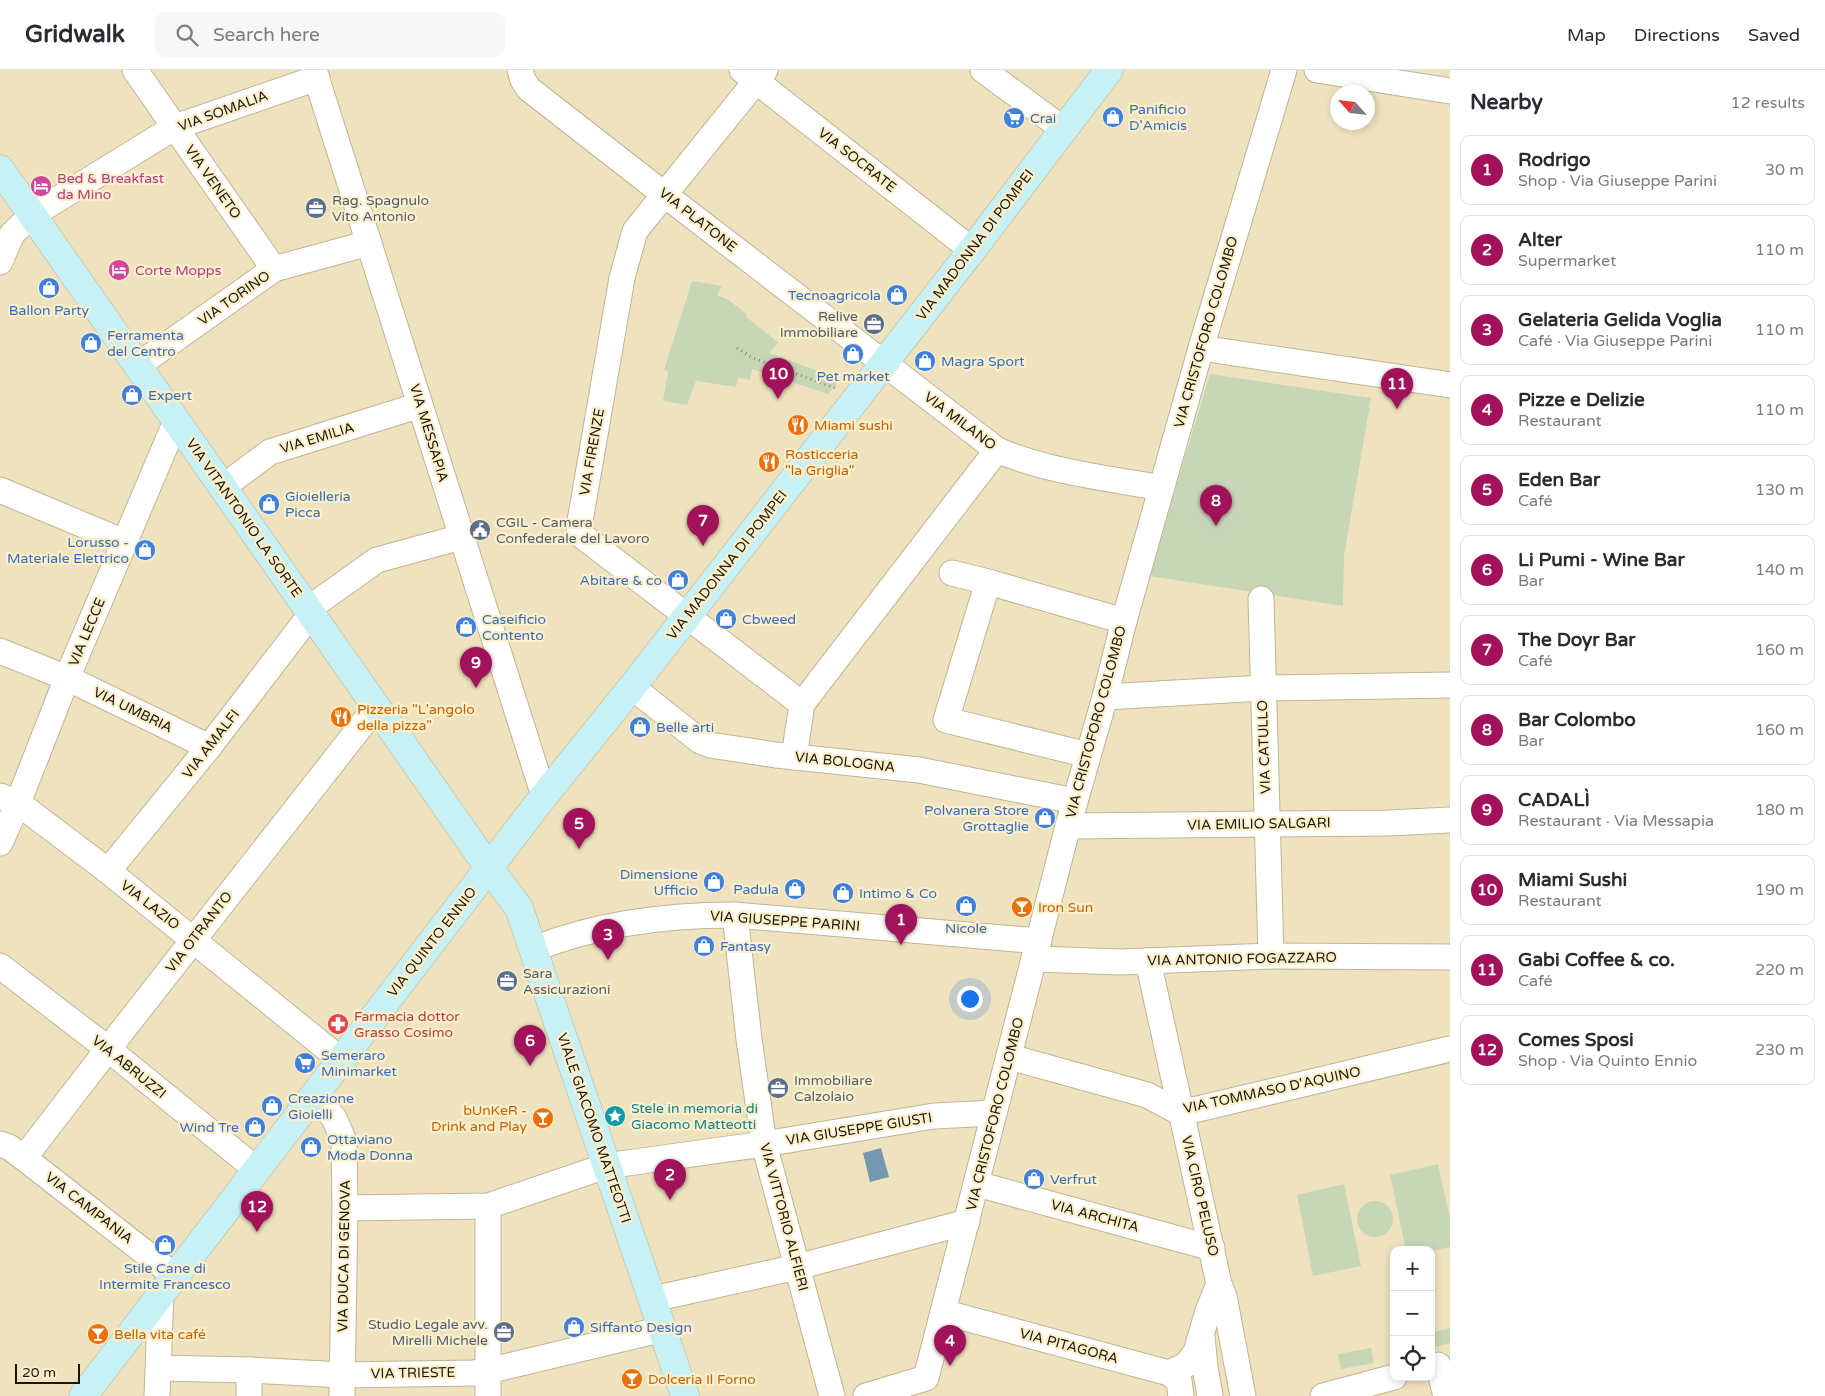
<!DOCTYPE html>
<meta charset="utf-8">
<style>
body{margin:0;font-family:"Varela Round",sans-serif;background:#f7f7f7;color:#2b2b33}
.controls{position:absolute;right:15px;bottom:15px;display:grid;overflow:hidden;border-radius:10px;box-shadow:0 2px 8px #0003}
.controls button{width:45px;height:45px;display:grid;place-items:center;padding:0;border:0;border-bottom:1px solid #e1e1e2;background:#fff;color:#2b2b33;font:25px sans-serif}
.compass{position:absolute;left:1330px;top:15px;width:45px;height:45px;border-radius:50%;background:#fff;box-shadow:0 2px 8px #0003;rotate:297deg}
.scale{position:absolute;left:15px;bottom:12px;width:65px;box-sizing:border-box;padding-left:5px;border:2px solid #1c170a;border-top:0;font-size:14px;line-height:18px;white-space:nowrap;color:#1c170a;-webkit-text-stroke:4px #fcefca;paint-order:stroke}
.you{position:absolute;left:969px;top:928px;width:18px;height:18px;margin:-12px;border:4px solid #fff;border-radius:50%;background:#1a73e8;box-shadow:0 0 0 8px #1a73e833}
.badge{display:grid;place-items:center;width:32px;height:32px;border-radius:50%;background:#a1125a;color:#fff;font-size:16px;font-weight:700}
.pin{position:absolute;translate:-50% -41px;filter:drop-shadow(0 1px 2px #0008)}
.pin::after{content:'';position:absolute;top:26px;width:18px;height:15px;background:inherit;clip-path:polygon(0 0,100% 0,50% 100%)}
.list{margin:0;padding:0;list-style:none}
h2{display:flex;justify-content:space-between;align-items:center;height:65px;margin:0;padding:0 20px;font-size:21px}
h2 small{font-size:16px;font-weight:400;color:#7c7c81}
.list li{display:grid;grid-template-columns:32px 1fr auto;gap:15px;align-items:center;box-sizing:border-box;height:70px;margin:0 10px 10px;padding:0 10px;border:1px solid #e1e1e2;border-radius:10px}
.list b{display:block;font-size:19px;white-space:nowrap}
.list p{margin:0;font-size:16px;white-space:nowrap;color:#7c7c81}
.list em{font-size:16px;font-style:normal;color:#7c7c81}
.icon{flex:none;width:28px;height:28px;fill:none;stroke:currentColor;stroke-width:2;stroke-linecap:round;stroke-linejoin:round}
.map{position:relative;flex:none;width:1450px;height:1326px;overflow:hidden}
header{display:flex;align-items:center;gap:30px;box-sizing:border-box;height:70px;padding:0 25px;background:#fff;border-bottom:1px solid #e1e1e2}
header strong{font-size:24px}
nav{display:flex;gap:28px;margin-inline-start:auto;font-size:18px}
.search{width:350px;height:45px;background:#f7f7f7;display:flex;align-items:center;gap:12px;box-sizing:border-box;padding:0 18px;border-radius:10px;color:#7c7c81;font-size:19px}
main{display:flex}
aside{flex:1;background:#fff}
.map>svg:first-child{display:block}
</style>
<header>
<strong>Gridwalk</strong>
<div class="search"><svg class="icon" aria-label="search" viewBox="0 0 24 24"><circle cx="10" cy="10" r="6"/><path d="M15 15l6 6"/></svg>Search here</div>
<nav><a>Map</a><a>Directions</a><a>Saved</a></nav>
</header>
<main>
<div class="map">
<svg width="1450" height="1326" viewBox="0 0 1450 1326">
<rect width="100%" height="100%" fill="#efe2be"/>
<g fill="#c8d6b8">
<polygon points="692,211 722,216 717,225 727,229 747,244 746,247 778,272 769,283 840,309 828,324 752,299 750,310 738,308 736,317 696,311 687,335 663,331 668,301 664,300"/>
<polygon points="1210,304 1371,328 1344,486 1343,536 1149,506"/>
<polygon points="1438,1094 1450,1149 1450,1177 1431,1181 1431,1180 1406,1180 1390,1105"/>
<polygon points="1344,1114 1361,1196 1313,1206 1297,1125"/>
<circle cx="1375" cy="1149" r="18"/>
<polygon points="1450,1258 1450,1273 1431,1278 1431,1263"/>
<polygon points="1371,1278 1374,1293 1341,1299 1338,1284"/>
</g>
<polygon fill="#7697b0" points="881,1078 889,1107 870,1112 863,1083"/>
<g fill="none" stroke-linecap="round" stroke-linejoin="round">
<g stroke="#c1b492" stroke-width="27">
<g id="street">
<polyline points="135,0 274,199"/>
<polyline points="314,0 544,726"/>
<path d="M 520,0 L 523,10 L 529,19 L 665,125 L 997,380 C 1049,402 1106,408 1161,418"/>
<polyline points="742,0 972,180"/>
<polyline points="765,0 635,161 622,208 579,457 581,465 802,634 997,380"/>
<polyline points="983,0 1063,59"/>
<polyline points="1317,0 1450,21"/>
<polyline points="0,192 12,164 32,145 175,57 317,8"/>
<polyline points="1201,278 1450,315"/>
<polyline points="137,296 274,199 369,173"/>
<polyline points="223,417 270,382 420,335"/>
<polyline points="0,420 124,472"/>
<polyline points="952,503 988,512"/>
<polyline points="1261,529 1271,886"/>
<polyline points="308,539 377,490 461,467"/>
<polyline points="0,581 67,608 209,677"/>
<polyline points="632,617 700,671 710,675 776,685 919,700 1075,731"/>
<polyline points="1105,627 1263,618 1450,615"/>
<polyline points="1088,685 946,650 988,512 1124,551"/>
<polyline points="794,687 802,634"/>
<polyline points="0,726 18,733 108,801 341,990"/>
<polyline points="1068,756 1389,753 1450,750"/>
<polyline points="0,773 18,733 67,608 176,351"/>
<polyline points="108,801 209,677 311,544"/>
<polyline points="735,845 749,969 764,1074 832,1326"/>
<path d="M 534,879 C 598,853 667,845 735,845 L 1039,871"/>
<polyline points="1034,889 1121,892 1271,886 1450,887"/>
<polyline points="1148,891 1219,1214"/>
<polyline points="0,896 108,979 257,1100"/>
<polyline points="1010,987 1147,1025 1181,1043 1450,979"/>
<polyline points="314,1025 334,1048 344,1071 345,1138 342,1326"/>
<polyline points="0,1074 9,1077 24,1088 175,1206"/>
<polyline points="24,1088 108,979 376,637"/>
<polyline points="977,1114 1212,1178"/>
<polyline points="345,1138 488,1136 606,1096 764,1074 934,1046 994,1043"/>
<polyline points="653,1229 797,1197 967,1152"/>
<polyline points="943,1242 1169,1303 1179,1311 1181,1326"/>
<polyline points="1202,1267 1205,1297 1210,1326"/>
<polyline points="1438,1295 1446,1326"/>
<polyline points="159,1298 249,1300 342,1305 473,1303 488,1301 663,1259"/>
<polyline points="1169,1303 1186,1295 1196,1282 1208,1241 1219,1214 1224,1226 1243,1326"/>
<polyline points="157,1326 161,1224"/>
<polyline points="249,1326 249,1300"/>
<polyline points="488,1326 488,1136"/>
<polyline points="866,1326 926,1308 1068,756 1105,627 1124,551 1201,278 1284,0"/>
<polyline points="1323,1326 1394,1307"/>
</g>
</g>
<g stroke="#c1b492" stroke-width="29">
<g id="secondary">
<polyline points="0,99 489,798 519,838 685,1326"/>
<polyline points="83,1326 544,726 632,617 972,180 1109,0"/>
</g>
</g>
<polyline stroke="#8e856b" stroke-width="3" stroke-dasharray="1 4" stroke-linecap="butt" points="737,278 753,288 835,318"/>
<use href="#street" stroke="#fff" stroke-width="25"/>
<use href="#secondary" stroke="#c8f1f5" stroke-width="28"/>
</g>
<defs>
<g id="shop-disc" transform="scale(1.125)"><circle r="9.5" fill="#3f7fe0" stroke="#fcefca"/><path d="M-5-2.5h2.3a2.7 3.5 0 0 1 5.4 0H5L5.5 6h-11ZM-1.5-2.5h3a1.5 2.3 0 0 0-3 0Z" fill="#fff"/></g>
<g id="supermarket-disc" transform="scale(1.125)"><circle r="9.5" fill="#3f7fe0" stroke="#fcefca"/><path d="M-6-5.5h2.5l.6 2H6L4.5 2H-2.5L-4.4-4H-6ZM-1.5 3.2a1.3 1.3 0 1 0 .1 0ZM3 3.2a1.3 1.3 0 1 0 .1 0Z" fill="#fff"/></g>
<g id="hotel-disc" transform="scale(1.125)"><circle r="9.5" fill="#d1479c" stroke="#fcefca"/><path d="M-6-4.5h1.5V1H6V5H4.5V3h-9V5H-6ZM-4 0a1.8 1.8 0 1 1 3.6 0ZM.5 0V-2.5h3Q6-2.5 6 0Z" fill="#fff"/></g>
<g id="office-disc" transform="scale(1.125)"><circle r="9.5" fill="#5c6f8a" stroke="#fcefca"/><path d="M-6-3h4V-5.5h4V-3h4V5H-6ZM-1-4.5V-3h2v-1.5ZM-6 0V1H6V0Z" fill="#fff"/></g>
<g id="restaurant-disc" transform="scale(1.125)"><circle r="9.5" fill="#e8710a" stroke="#fcefca"/><path d="M-5-6h1v4h1v-4h1v4h1v-4h1v5L-1.5 .5V6h-2V.5L-5-1ZM5-6V6H3V1.5H1.5Q1.5-4 5-6Z" fill="#fff"/></g>
<g id="civic-disc" transform="scale(1.125)"><circle r="9.5" fill="#5c6f8a" stroke="#fcefca"/><path d="M-.6-6.5H3V-4.5H.6V-3L4-1V1h2V6H-6V1h2V-1L-.6-3ZM-1.2 2.5V6h2.4V2.5Z" fill="#fff"/></g>
<g id="bar-disc" transform="scale(1.125)"><circle r="9.5" fill="#e8710a" stroke="#fcefca"/><path d="M-6-5H6L.8 .8V4.5H3.5V6h-7V4.5H-.8V.8Z" fill="#fff"/></g>
<g id="pharmacy-disc" transform="scale(1.125)"><circle r="9.5" fill="#e0444e" stroke="#fcefca"/><path d="M-2-6h4v4h4v4h-4v4h-4v-4h-4v-4h4Z" fill="#fff"/></g>
<g id="sight-disc" transform="scale(1.125)"><circle r="9.5" fill="#0f9aa8" stroke="#fcefca"/><path d="M0-6L1.8-2.2L6-1.7L2.9 1.2L3.7 5.4L0 3.3L-3.7 5.4L-2.9 1.2L-6-1.7L-1.8-2.2Z" fill="#fff"/></g>
</defs>
<g fill-rule="evenodd">
<use href="#shop-disc" x="1113" y="47"/>
<use href="#supermarket-disc" x="1014" y="48"/>
<use href="#hotel-disc" x="41" y="116"/>
<use href="#office-disc" x="316" y="138"/>
<use href="#hotel-disc" x="119" y="200"/>
<use href="#shop-disc" x="49" y="218"/>
<use href="#shop-disc" x="897" y="225"/>
<use href="#office-disc" x="874" y="254"/>
<use href="#shop-disc" x="91" y="273"/>
<use href="#shop-disc" x="853" y="284"/>
<use href="#shop-disc" x="925" y="291"/>
<use href="#shop-disc" x="132" y="325"/>
<use href="#restaurant-disc" x="798" y="355"/>
<use href="#restaurant-disc" x="769" y="392"/>
<use href="#shop-disc" x="269" y="434"/>
<use href="#civic-disc" x="480" y="460"/>
<use href="#shop-disc" x="145" y="480"/>
<use href="#shop-disc" x="678" y="510"/>
<use href="#shop-disc" x="726" y="549"/>
<use href="#shop-disc" x="466" y="557"/>
<use href="#restaurant-disc" x="341" y="647"/>
<use href="#shop-disc" x="640" y="657"/>
<use href="#shop-disc" x="1045" y="748"/>
<use href="#shop-disc" x="714" y="812"/>
<use href="#shop-disc" x="795" y="819"/>
<use href="#shop-disc" x="843" y="823"/>
<use href="#shop-disc" x="966" y="836"/>
<use href="#bar-disc" x="1022" y="837"/>
<use href="#shop-disc" x="704" y="876"/>
<use href="#office-disc" x="507" y="911"/>
<use href="#pharmacy-disc" x="338" y="954"/>
<use href="#supermarket-disc" x="305" y="993"/>
<use href="#office-disc" x="778" y="1018"/>
<use href="#shop-disc" x="272" y="1036"/>
<use href="#sight-disc" x="615" y="1046"/>
<use href="#bar-disc" x="543" y="1048"/>
<use href="#shop-disc" x="255" y="1057"/>
<use href="#shop-disc" x="311" y="1077"/>
<use href="#shop-disc" x="1034" y="1109"/>
<use href="#shop-disc" x="165" y="1175"/>
<use href="#shop-disc" x="574" y="1257"/>
<use href="#office-disc" x="504" y="1262"/>
<use href="#bar-disc" x="98" y="1264"/>
<use href="#bar-disc" x="632" y="1309"/>
</g>
<g text-anchor="middle" dominant-baseline="central" stroke-width="4.5" stroke-linejoin="round" paint-order="stroke">
<g font-size="14" fill="#366cbe" stroke="#fcefca" text-anchor="start">
<text x="1129" y="39">Panificio<tspan x="1129" dy="16">D'Amicis</tspan></text>
<text x="1030" y="48">Crai</text>
<text x="881" y="225" text-anchor="end">Tecnoagricola</text>
<text x="49" y="240" text-anchor="middle">Ballon Party</text>
<text x="107" y="265">Ferramenta<tspan x="107" dy="16">del Centro</tspan></text>
<text x="941" y="291">Magra Sport</text>
<text x="853" y="306" text-anchor="middle">Pet market</text>
<text x="148" y="325">Expert</text>
<text x="285" y="426">Gioielleria<tspan x="285" dy="16">Picca</tspan></text>
<text x="129" y="472" text-anchor="end">Lorusso -<tspan x="129" dy="16">Materiale Elettrico</tspan></text>
<text x="662" y="510" text-anchor="end">Abitare &amp; co</text>
<text x="482" y="549">Caseificio<tspan x="482" dy="16">Contento</tspan></text>
<text x="742" y="549">Cbweed</text>
<text x="656" y="657">Belle arti</text>
<text x="1029" y="740" text-anchor="end">Polvanera Store<tspan x="1029" dy="16">Grottaglie</tspan></text>
<text x="698" y="804" text-anchor="end">Dimensione<tspan x="698" dy="16">Ufficio</tspan></text>
<text x="779" y="819" text-anchor="end">Padula</text>
<text x="859" y="823">Intimo &amp; Co</text>
<text x="966" y="858" text-anchor="middle">Nicole</text>
<text x="720" y="876">Fantasy</text>
<text x="321" y="985">Semeraro<tspan x="321" dy="16">Minimarket</tspan></text>
<text x="288" y="1028">Creazione<tspan x="288" dy="16">Gioielli</tspan></text>
<text x="239" y="1057" text-anchor="end">Wind Tre</text>
<text x="327" y="1069">Ottaviano<tspan x="327" dy="16">Moda Donna</tspan></text>
<text x="1050" y="1109">Verfrut</text>
<text x="165" y="1198" text-anchor="middle">Stile Cane di<tspan x="165" dy="16">Intermite Francesco</tspan></text>
<text x="590" y="1257">Siffanto Design</text>
</g>
<g font-size="14" fill="#1c170a" stroke="#fcefca">
<text transform="translate(223 41) rotate(-20)">VIA SOMALIA</text>
<text transform="translate(857 90) rotate(38)">VIA SOCRATE</text>
<text transform="translate(213 112) rotate(55)">VIA VENETO</text>
<text transform="translate(698 150) rotate(38)">VIA PLATONE</text>
<text transform="translate(975 175) rotate(-53)">VIA MADONNA DI POMPEI</text>
<text transform="translate(234 228) rotate(-35)">VIA TORINO</text>
<text transform="translate(1206 262) rotate(-74)">VIA CRISTOFORO COLOMBO</text>
<text transform="translate(960 351) rotate(37)">VIA MILANO</text>
<text transform="translate(429 363) rotate(73)">VIA MESSAPIA</text>
<text transform="translate(317 368) rotate(-17)">VIA EMILIA</text>
<text transform="translate(592 382) rotate(-80)">VIA FIRENZE</text>
<text transform="translate(244 448) rotate(55)">VIA VITANTONIO LA SORTE</text>
<text transform="translate(727 495) rotate(-52)">VIA MADONNA DI POMPEI</text>
<text transform="translate(87 562) rotate(-67)">VIA LECCE</text>
<text transform="translate(133 640) rotate(26)">VIA UMBRIA</text>
<text transform="translate(1096 652) rotate(-75)">VIA CRISTOFORO COLOMBO</text>
<text transform="translate(211 674) rotate(-52)">VIA AMALFI</text>
<text transform="translate(1264 677) rotate(-92)">VIA CATULLO</text>
<text transform="translate(845 692) rotate(6)">VIA BOLOGNA</text>
<text transform="translate(1259 754) rotate(-1)">VIA EMILIO SALGARI</text>
<text transform="translate(150 835) rotate(38)">VIA LAZIO</text>
<text transform="translate(785 851) rotate(4)">VIA GIUSEPPE PARINI</text>
<text transform="translate(199 862) rotate(-52)">VIA OTRANTO</text>
<text transform="translate(432 872) rotate(-52)">VIA QUINTO ENNIO</text>
<text transform="translate(1242 889) rotate(-1)">VIA ANTONIO FOGAZZARO</text>
<text transform="translate(129 997) rotate(39)">VIA ABRUZZI</text>
<text transform="translate(1272 1020) rotate(-12)">VIA TOMMASO D'AQUINO</text>
<text transform="translate(995 1044) rotate(-76)">VIA CRISTOFORO COLOMBO</text>
<text transform="translate(594 1058) rotate(71)">VIALE GIACOMO MATTEOTTI</text>
<text transform="translate(859 1059) rotate(-9)">VIA GIUSEPPE GIUSTI</text>
<text transform="translate(1200 1126) rotate(77)">VIA CIRO PELUSO</text>
<text transform="translate(89 1138) rotate(38)">VIA CAMPANIA</text>
<text transform="translate(1095 1146) rotate(15)">VIA ARCHITA</text>
<text transform="translate(784 1147) rotate(75)">VIA VITTORIO ALFIERI</text>
<text transform="translate(344 1186) rotate(-89)">VIA DUCA DI GENOVA</text>
<text transform="translate(1069 1276) rotate(15)">VIA PITAGORA</text>
<text transform="translate(413 1303) rotate(-1)">VIA TRIESTE</text>
</g>
<g font-size="14" fill="#b23c85" stroke="#fcefca" text-anchor="start">
<text x="57" y="108">Bed &amp; Breakfast<tspan x="57" dy="16">da Mino</tspan></text>
<text x="135" y="200">Corte Mopps</text>
</g>
<g font-size="14" fill="#4e5e75" stroke="#fcefca" text-anchor="start">
<text x="332" y="130">Rag. Spagnulo<tspan x="332" dy="16">Vito Antonio</tspan></text>
<text x="858" y="246" text-anchor="end">Relive<tspan x="858" dy="16">Immobiliare</tspan></text>
<text x="496" y="452">CGIL - Camera<tspan x="496" dy="16">Confederale del Lavoro</tspan></text>
<text x="523" y="903">Sara<tspan x="523" dy="16">Assicurazioni</tspan></text>
<text x="794" y="1010">Immobiliare<tspan x="794" dy="16">Calzolaio</tspan></text>
<text x="488" y="1254" text-anchor="end">Studio Legale avv.<tspan x="488" dy="16">Mirelli Michele</tspan></text>
</g>
<g font-size="14" fill="#c56008" stroke="#fcefca" text-anchor="start">
<text x="814" y="355">Miami sushi</text>
<text x="785" y="384">Rosticceria<tspan x="785" dy="16">"la Griglia"</tspan></text>
<text x="357" y="639">Pizzeria "L'angolo<tspan x="357" dy="16">della pizza"</tspan></text>
<text x="1038" y="837">Iron Sun</text>
<text x="527" y="1040" text-anchor="end">bUnKeR -<tspan x="527" dy="16">Drink and Play</tspan></text>
<text x="114" y="1264">Bella vita café</text>
<text x="648" y="1309">Dolceria Il Forno</text>
</g>
<g font-size="14" fill="#be3a42" stroke="#fcefca" text-anchor="start">
<text x="354" y="946">Farmacia dottor<tspan x="354" dy="16">Grasso Cosimo</tspan></text>
</g>
<g font-size="14" fill="#0d838f" stroke="#fcefca" text-anchor="start">
<text x="631" y="1038">Stele in memoria di<tspan x="631" dy="16">Giacomo Matteotti</tspan></text>
</g>
</g>
</svg>
<div class="controls">
<button>+</button>
<button>−</button>
<button><svg class="icon" aria-label="locate" viewBox="0 0 24 24"><circle cx="12" cy="12" r="6"/><path d="M12 2v4M12 18v4M2 12h4M18 12h4"/></svg></button>
</div>
<svg class="compass" viewBox="-18 -18 36 36"><path d="M0-13l5 13h-10z" fill="#e53935"/><path d="M0 13l5-13h-10z" fill="#7c7c81"/></svg>
<div class="scale">20 m</div>
<div class="you"></div>
<div class="pin badge" style="left:901px;top:875px">1</div>
<div class="pin badge" style="left:670px;top:1130px">2</div>
<div class="pin badge" style="left:608px;top:890px">3</div>
<div class="pin badge" style="left:950px;top:1296px">4</div>
<div class="pin badge" style="left:579px;top:779px">5</div>
<div class="pin badge" style="left:530px;top:996px">6</div>
<div class="pin badge" style="left:703px;top:476px">7</div>
<div class="pin badge" style="left:1216px;top:456px">8</div>
<div class="pin badge" style="left:476px;top:618px">9</div>
<div class="pin badge" style="left:778px;top:329px">10</div>
<div class="pin badge" style="left:1397px;top:339px">11</div>
<div class="pin badge" style="left:257px;top:1162px">12</div>
</div>
<aside>
<h2>Nearby<small>12 results</small></h2>
<ul class="list">
<li><span class="badge">1</span><div><b>Rodrigo</b><p>Shop · Via Giuseppe Parini</p></div><em>30 m</em></li>
<li><span class="badge">2</span><div><b>Alter</b><p>Supermarket</p></div><em>110 m</em></li>
<li><span class="badge">3</span><div><b>Gelateria Gelida Voglia</b><p>Café · Via Giuseppe Parini</p></div><em>110 m</em></li>
<li><span class="badge">4</span><div><b>Pizze e Delizie</b><p>Restaurant</p></div><em>110 m</em></li>
<li><span class="badge">5</span><div><b>Eden Bar</b><p>Café</p></div><em>130 m</em></li>
<li><span class="badge">6</span><div><b>Li Pumi - Wine Bar</b><p>Bar</p></div><em>140 m</em></li>
<li><span class="badge">7</span><div><b>The Doyr Bar</b><p>Café</p></div><em>160 m</em></li>
<li><span class="badge">8</span><div><b>Bar Colombo</b><p>Bar</p></div><em>160 m</em></li>
<li><span class="badge">9</span><div><b>CADALÌ</b><p>Restaurant · Via Messapia</p></div><em>180 m</em></li>
<li><span class="badge">10</span><div><b>Miami Sushi</b><p>Restaurant</p></div><em>190 m</em></li>
<li><span class="badge">11</span><div><b>Gabi Coffee &amp; co.</b><p>Café</p></div><em>220 m</em></li>
<li><span class="badge">12</span><div><b>Comes Sposi</b><p>Shop · Via Quinto Ennio</p></div><em>230 m</em></li>
</ul>
</aside>
</main>
